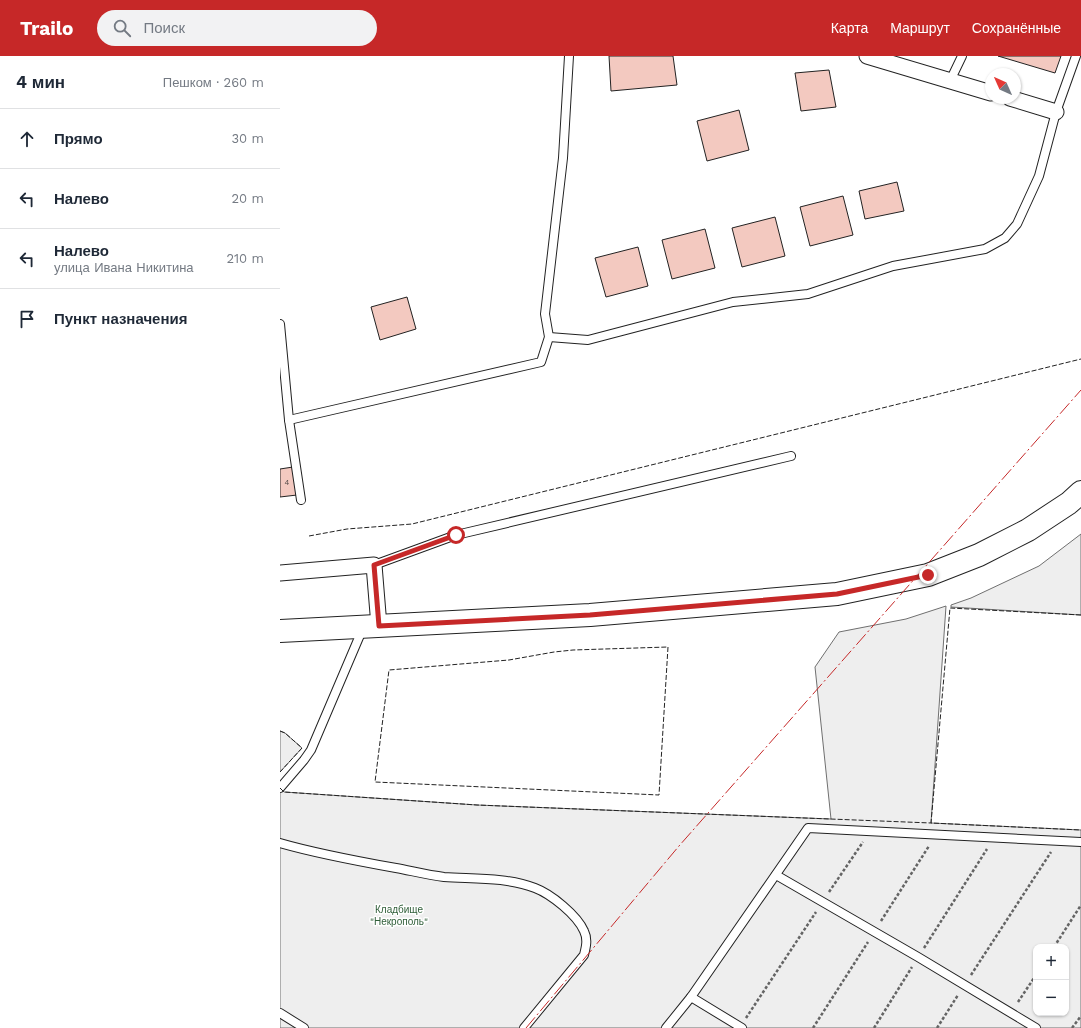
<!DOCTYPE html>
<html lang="ru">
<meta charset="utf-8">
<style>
body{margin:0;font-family:"Work Sans",sans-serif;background:#f2f2f3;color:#1f2937}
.controls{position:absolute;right:12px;bottom:12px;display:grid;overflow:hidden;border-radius:8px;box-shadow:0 1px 3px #0004}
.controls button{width:36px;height:36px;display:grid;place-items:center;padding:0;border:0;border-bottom:1px solid #e0e1e3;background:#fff;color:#1f2937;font:20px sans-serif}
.compass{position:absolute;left:705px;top:12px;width:36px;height:36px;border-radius:50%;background:#fff;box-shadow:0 1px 3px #0004;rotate:315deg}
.stop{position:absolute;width:12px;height:12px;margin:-9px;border:3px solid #c62828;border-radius:50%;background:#fff}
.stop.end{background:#c62828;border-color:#fff;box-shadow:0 1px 4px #0008}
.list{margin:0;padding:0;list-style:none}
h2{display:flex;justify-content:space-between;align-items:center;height:52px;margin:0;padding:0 16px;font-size:17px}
h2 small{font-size:13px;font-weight:400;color:#747a83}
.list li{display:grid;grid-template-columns:26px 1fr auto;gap:12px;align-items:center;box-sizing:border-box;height:60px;padding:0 16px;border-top:1px solid #e0e1e3}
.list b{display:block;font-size:15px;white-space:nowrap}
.list p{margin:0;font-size:13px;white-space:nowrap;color:#747a83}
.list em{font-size:13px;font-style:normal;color:#747a83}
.icon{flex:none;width:22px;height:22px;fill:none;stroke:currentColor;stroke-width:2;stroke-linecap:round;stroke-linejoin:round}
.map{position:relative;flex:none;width:801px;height:972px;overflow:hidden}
header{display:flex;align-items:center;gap:24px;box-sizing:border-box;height:56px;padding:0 20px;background:#c62828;color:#fff}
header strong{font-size:19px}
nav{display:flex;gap:22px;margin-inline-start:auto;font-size:14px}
.search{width:280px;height:36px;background:#f2f2f3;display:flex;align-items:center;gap:10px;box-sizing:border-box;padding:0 14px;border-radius:22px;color:#747a83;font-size:15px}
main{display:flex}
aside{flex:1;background:#fff}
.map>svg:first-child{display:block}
</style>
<header>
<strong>Trailo</strong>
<div class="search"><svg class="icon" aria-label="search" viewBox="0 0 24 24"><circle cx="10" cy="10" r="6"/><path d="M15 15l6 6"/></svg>Поиск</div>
<nav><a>Карта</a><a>Маршрут</a><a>Сохранённые</a></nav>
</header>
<main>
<aside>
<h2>4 мин<small>Пешком · 260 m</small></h2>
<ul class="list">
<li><svg class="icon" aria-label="ahead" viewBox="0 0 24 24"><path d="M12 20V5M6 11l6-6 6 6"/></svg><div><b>Прямо</b></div><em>30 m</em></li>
<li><svg class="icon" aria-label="left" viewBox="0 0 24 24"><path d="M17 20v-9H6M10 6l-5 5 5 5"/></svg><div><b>Налево</b></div><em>20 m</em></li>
<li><svg class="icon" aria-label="left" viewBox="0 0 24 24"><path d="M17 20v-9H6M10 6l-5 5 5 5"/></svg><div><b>Налево</b><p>улица Ивана Никитина</p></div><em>210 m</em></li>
<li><svg class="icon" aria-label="arrive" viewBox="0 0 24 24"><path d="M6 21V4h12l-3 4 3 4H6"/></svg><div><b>Пункт назначения</b></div></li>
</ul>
</aside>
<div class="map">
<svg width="801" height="972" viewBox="0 0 801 972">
<rect width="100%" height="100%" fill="#fff"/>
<g fill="#eee" stroke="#6f6f6f" fill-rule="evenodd">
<polygon points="801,478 801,559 671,551 671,549 691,542 759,510"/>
<path d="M 666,550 L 651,767 L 801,774 L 801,972 L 0,972 L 0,732 L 4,736 L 197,749 L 551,763 L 535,611 L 559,576 L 626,563 ZM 756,891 L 786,891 L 786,957 L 756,957 Z"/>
<polygon points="0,675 5,677 22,692 0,716"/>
</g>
<g fill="#f3c9c0" stroke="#222">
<polygon points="329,0 393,0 397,29 331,35"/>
<polygon points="718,0 781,0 775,17"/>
<polygon points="549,14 556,51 521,55 515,17"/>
<polygon points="459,54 469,94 427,105 417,65"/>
<polygon points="617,126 624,155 585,163 579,135"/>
<polygon points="563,140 573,179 530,190 520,151"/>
<polygon points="495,161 505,200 462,211 452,172"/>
<polygon points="425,173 435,212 392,223 382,184"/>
<polygon points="358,191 368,230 326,241 315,202"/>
<polygon points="127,241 136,273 100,284 91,251"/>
<polygon points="13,411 17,439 0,441 0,413"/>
</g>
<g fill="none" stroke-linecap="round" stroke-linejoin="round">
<g stroke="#222" stroke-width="10">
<g id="lane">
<polyline points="670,25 682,0"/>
<polyline points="0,268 9,364 21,444"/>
<polyline points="269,281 308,284 453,246 528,238 613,210 705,193 725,182 737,168 759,120 776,56 796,0"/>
<polyline points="9,364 261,306 269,281 265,258 283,102 289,0"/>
<polyline points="94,509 176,479 511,400"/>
<polyline points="0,732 24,704 31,694 83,572"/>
<path d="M 0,787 C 38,798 77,805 116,812 C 132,815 148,819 164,821 C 194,823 226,821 255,832 C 271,838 297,859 304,875 C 308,883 306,891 304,899 L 244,972"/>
<polyline points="496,819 638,901 756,972"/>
<polyline points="411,941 462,972"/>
<polyline points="0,957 24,972"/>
<polyline points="386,972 411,941 528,772 801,786"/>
</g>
</g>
<g stroke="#222" stroke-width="17">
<g id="street">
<polyline points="587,0 711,37"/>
<polyline points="730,42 776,56"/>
<polyline points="0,517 94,509 99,570"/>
</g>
</g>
<g stroke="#222" stroke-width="24">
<polyline id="secondary" points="0,575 310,559 557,538 648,519 699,499 748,474 789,447 801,436"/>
</g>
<g stroke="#646464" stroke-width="2.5" stroke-dasharray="3 2" stroke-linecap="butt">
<polyline points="549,836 583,786"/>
<polyline points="601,865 649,790"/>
<polyline points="774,891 801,849"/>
<polyline points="644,892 707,793"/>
<polyline points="691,919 771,796"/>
<polyline points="738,946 756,919"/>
<polyline points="466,962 536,856"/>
<polyline points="533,972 588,886"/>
<polyline points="594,972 632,911"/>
<polyline points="657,972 678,939"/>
<polyline points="792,972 801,960"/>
</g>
<use href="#lane" stroke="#fff" stroke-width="8"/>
<use href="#street" stroke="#fff" stroke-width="15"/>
<use href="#secondary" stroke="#fff" stroke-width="22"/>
<g stroke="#222" stroke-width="1" stroke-dasharray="5 2" stroke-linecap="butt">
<polyline points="29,480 67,473 132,468 801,303"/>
<polyline points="801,559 670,552 651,767 801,774"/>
<polygon points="388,591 379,739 95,726 109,614 229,604 274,596 293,594"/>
<polyline points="0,675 5,677 22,692 0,716"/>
<polyline points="0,732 4,736 197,749 651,767"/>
</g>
<polyline stroke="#c62828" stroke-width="1" stroke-dasharray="14 3 2 3" stroke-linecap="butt" points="246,972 399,790 801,334"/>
</g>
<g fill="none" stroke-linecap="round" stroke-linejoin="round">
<polyline stroke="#c62828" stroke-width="5" points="176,479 94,509 99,570 310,559 557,538 648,519"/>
</g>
<g text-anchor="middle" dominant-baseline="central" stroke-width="3" stroke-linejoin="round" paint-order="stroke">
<g font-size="8" fill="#564c4a">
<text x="7" y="426">4</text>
</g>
<g font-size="10" fill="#2f5e38" stroke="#fff">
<text x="119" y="853">Кладбище<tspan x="119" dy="12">"Некрополь"</tspan></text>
</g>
</g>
</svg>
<div class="controls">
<button>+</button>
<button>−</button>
</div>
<svg class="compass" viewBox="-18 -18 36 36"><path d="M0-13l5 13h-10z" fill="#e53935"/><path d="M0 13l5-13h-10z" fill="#747a83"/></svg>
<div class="stop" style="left:176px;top:479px"></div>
<div class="stop end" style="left:648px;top:519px"></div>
</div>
</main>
